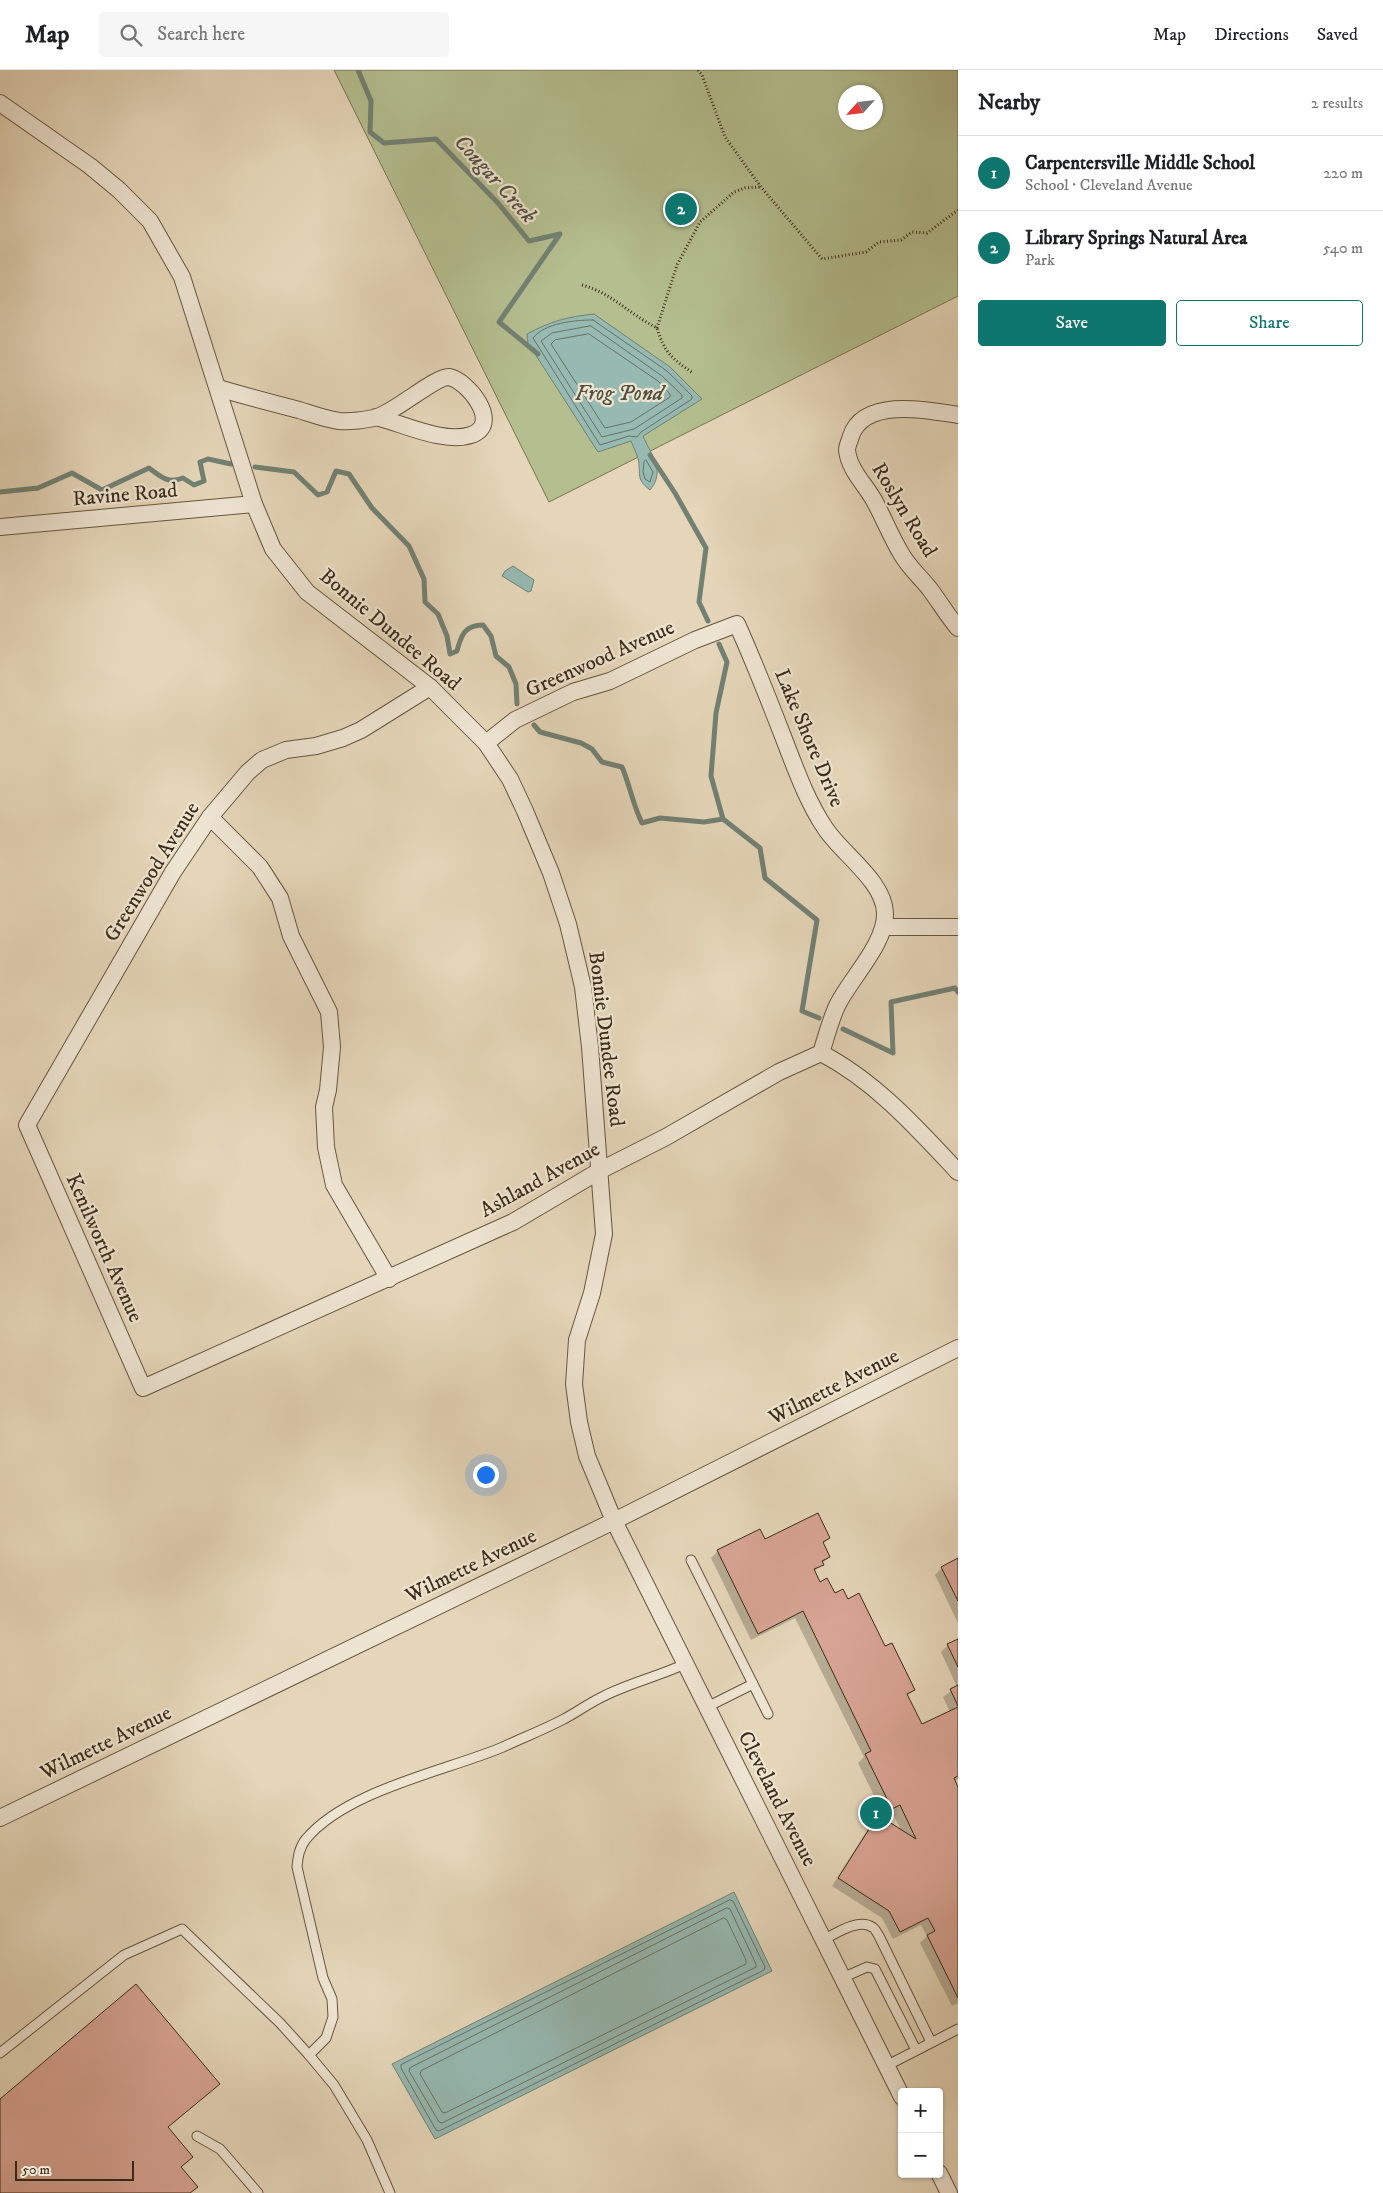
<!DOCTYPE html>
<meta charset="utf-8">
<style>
body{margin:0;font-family:"IM FELL DW Pica",serif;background:#f6f6f6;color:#202124}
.controls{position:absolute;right:15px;bottom:15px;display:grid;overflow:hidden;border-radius:5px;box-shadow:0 1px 4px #0004}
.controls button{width:45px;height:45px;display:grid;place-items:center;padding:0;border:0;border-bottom:1px solid #e0e0e0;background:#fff;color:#202124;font:25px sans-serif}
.compass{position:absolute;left:838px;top:15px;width:45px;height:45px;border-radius:50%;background:#fff;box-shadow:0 1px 4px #0004;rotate:243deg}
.scale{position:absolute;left:15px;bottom:12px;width:119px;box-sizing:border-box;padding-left:5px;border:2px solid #3c2c17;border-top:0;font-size:14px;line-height:18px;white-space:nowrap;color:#3c2c17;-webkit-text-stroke:4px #eee4d2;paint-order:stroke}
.you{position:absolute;left:485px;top:1404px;width:18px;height:18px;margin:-12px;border:4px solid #fff;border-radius:50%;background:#1a73e8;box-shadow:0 0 0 8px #1a73e833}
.badge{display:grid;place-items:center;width:32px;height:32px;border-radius:50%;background:#0f766e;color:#fff;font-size:16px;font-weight:700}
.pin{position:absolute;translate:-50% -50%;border:2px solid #fff;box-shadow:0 1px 5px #0006}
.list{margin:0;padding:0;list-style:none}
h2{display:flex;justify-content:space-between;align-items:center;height:65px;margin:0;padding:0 20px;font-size:21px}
h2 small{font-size:16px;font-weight:400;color:#757577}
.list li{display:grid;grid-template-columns:32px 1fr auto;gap:15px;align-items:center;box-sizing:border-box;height:75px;padding:0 20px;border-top:1px solid #e0e0e0}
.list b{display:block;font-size:19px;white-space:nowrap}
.list p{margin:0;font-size:16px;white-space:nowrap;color:#757577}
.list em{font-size:16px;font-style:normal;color:#757577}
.actions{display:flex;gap:10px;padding:15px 20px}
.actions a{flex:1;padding:11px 0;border:1px solid #0f766e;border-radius:5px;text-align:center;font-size:18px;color:#0f766e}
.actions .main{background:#0f766e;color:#fff}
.icon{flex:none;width:28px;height:28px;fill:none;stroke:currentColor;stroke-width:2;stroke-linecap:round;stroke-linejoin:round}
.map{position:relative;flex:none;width:958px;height:2123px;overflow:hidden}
header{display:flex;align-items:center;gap:30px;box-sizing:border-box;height:70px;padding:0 25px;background:#fff;border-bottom:1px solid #e0e0e0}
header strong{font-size:24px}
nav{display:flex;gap:28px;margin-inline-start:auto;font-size:18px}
.search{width:350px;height:45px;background:#f6f6f6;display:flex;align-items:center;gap:12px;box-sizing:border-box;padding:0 18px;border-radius:5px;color:#757577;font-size:19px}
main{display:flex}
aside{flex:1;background:#fff}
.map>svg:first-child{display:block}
</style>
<header>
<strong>Map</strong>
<div class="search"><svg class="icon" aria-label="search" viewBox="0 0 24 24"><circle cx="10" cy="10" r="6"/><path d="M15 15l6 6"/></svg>Search here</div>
<nav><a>Map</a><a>Directions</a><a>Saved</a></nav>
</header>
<main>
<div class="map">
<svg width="958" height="2123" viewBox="0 0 958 2123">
<rect width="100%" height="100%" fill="#e5d6b9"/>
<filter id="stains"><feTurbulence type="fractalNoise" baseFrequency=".004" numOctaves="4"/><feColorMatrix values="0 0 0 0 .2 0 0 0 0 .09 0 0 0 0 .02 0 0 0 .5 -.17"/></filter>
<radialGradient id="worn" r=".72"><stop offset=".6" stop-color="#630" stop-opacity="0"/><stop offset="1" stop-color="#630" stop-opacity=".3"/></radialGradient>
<path fill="#b4be8f" stroke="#787553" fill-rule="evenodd" d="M 334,0 L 958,0 L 958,226 L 549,432 ZM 846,22 L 876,22 L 876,52 L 846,52 Z"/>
<g fill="#96b9b2" stroke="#728174">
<path d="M 594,244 L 670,297 L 702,329 L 643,366 C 651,385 666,401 650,420 C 638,410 640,409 639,395 C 639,388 634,378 631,371 L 598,382 L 528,273 L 527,264 C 551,251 567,247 594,244 Z"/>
<polygon points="513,496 534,510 531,521 528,522 502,506 505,501"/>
<polygon points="734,1822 772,1901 435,2069 392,1994"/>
</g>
<g fill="#0003">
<polygon points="829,1468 823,1474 829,1487 814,1502 820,1513 834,1525 848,1530 885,1578 914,1620 907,1626 921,1656 950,1642 943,1627 957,1617 941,1582 948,1575 958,1570 958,1709 954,1711 958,1720 958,1933 952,1936 920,1873 927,1866 921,1855 893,1869 882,1848 832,1816 871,1754 878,1746 902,1762 892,1742 884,1746 858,1693 864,1687 795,1548 751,1570 711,1488 718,1481 764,1471"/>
<polygon points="958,1490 958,1553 935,1505 942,1498"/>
</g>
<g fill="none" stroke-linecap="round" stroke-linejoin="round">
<g stroke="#697264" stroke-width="1">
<path d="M 593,250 L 667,301 L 692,326 L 692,329 L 641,362 L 637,367 L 629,366 L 600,375 L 533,268 C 545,253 574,250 593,250 Z"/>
<polygon points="591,256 662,306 682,325 682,328 634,359 602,367 541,271 552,263"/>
<polygon points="589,264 658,311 670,324 670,327 631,352 605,358 551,274 555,270"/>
<polygon points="646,390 653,402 650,412 645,409 643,402 644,392"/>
<polygon points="730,1830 733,1831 765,1897 764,1900 439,2061 436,2060 401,1998 401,1995"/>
<polygon points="727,1838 730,1839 756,1894 756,1897 442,2053 439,2052 409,2001 410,1998"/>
<polygon points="724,1848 727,1850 746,1890 746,1894 445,2043 442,2042 420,2004 421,2001"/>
</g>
<g stroke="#728174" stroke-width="5">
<polyline points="358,0 371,31 370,62 384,73 436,69 498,133 529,171 560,164 499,252 538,284"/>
<polyline points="650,385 675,423 706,478 699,532 708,551"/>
<path d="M 255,397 L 294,402 L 318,425 L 327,422 L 336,401 L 349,404 L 372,438 L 409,476 L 424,509 L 425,532 L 438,544 L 447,566 L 450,584 L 457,581 C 461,565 465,555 483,555 L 491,566 L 496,586 L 509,597 L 516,614 L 517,634"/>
<path d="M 0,422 L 38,418 L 72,403 L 102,420 L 149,398 C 161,407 168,414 183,408 L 194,415 L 204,411 L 200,392 L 208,389 L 231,394"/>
<polyline points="719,574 727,592 716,643 711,706 723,749 760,778 765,808 817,850 802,941 819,948"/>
<path d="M 534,655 L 540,662 L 581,673 L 592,679 L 602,692 L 622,697 C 630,716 633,735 642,753 L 660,748 L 704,752 L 723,749"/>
<polyline points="843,959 893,983 891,932 955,918 958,922"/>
</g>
</g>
<g fill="#d8a494" stroke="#3c2c17">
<polygon points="818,1443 830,1468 823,1472 830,1487 822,1491 824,1495 814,1499 820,1512 827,1508 835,1523 843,1519 848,1529 859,1523 885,1576 892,1573 915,1620 907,1624 922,1654 958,1637 958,1706 954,1708 958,1717 958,1928 927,1865 935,1861 928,1848 900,1862 889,1841 838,1808 878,1745 916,1769 900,1735 892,1739 865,1684 871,1681 803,1541 758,1564 717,1480 760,1459 765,1469"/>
<polygon points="958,1488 958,1531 941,1497"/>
<polygon points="958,1569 958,1597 947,1574"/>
<polygon points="958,1615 958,1636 950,1619"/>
<polygon points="136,1914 220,2014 168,2057 193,2087 181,2097 198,2117 190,2123 0,2123 0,2029"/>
</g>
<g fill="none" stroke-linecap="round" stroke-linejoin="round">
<g stroke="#665640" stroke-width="11">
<g id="service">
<polyline points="691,1490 753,1614 707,1637"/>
<polyline points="753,1614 768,1644"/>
<path d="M 823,1870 C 835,1864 858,1848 872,1857 C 875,1858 877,1863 879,1866 L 931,1972"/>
<polyline points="842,1908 867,1897 875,1899 916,1980"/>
<polyline points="0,1983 124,1885 182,1859 280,1953 309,1985"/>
<polyline points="886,1996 958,1959"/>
<polyline points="197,2066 220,2079 258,2123"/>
<path d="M 390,2123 L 367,2070 L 334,2015 L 309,1985 L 326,1968 L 333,1947 L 332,1929 L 323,1908 L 297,1797 C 298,1787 299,1778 306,1769 C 347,1720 446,1701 503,1677 C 522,1668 543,1660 562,1650 C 576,1643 589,1633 604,1626 C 630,1613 659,1606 685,1594"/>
</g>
</g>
<g stroke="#665640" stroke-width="18">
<g id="minor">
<polyline points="0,33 90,96 119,120 150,151 182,207 254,434 273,479 307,522 430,617 486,673 510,709 525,741 551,803 568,854 583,917 590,977 604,1164 592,1223 577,1270 574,1314 579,1352 587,1386 614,1451 902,2027"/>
<path d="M 218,318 C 245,326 272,333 299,340 C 312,344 325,349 339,351 C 349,352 367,350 377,347 C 395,342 436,306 449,307 C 467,310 503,354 471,365 C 444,374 404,354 376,347"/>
<path d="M 958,345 C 928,340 864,327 851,366 C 850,370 847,376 847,380 C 849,401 868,417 876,434 C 885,451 892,469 902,485 C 909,497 920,507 929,518 C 939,531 947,545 958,558"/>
<polyline points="0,457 254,434"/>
<polyline points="430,617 361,660 343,668 316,676 286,680 262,690 248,702 210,747 173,802 27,1055 143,1318 513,1152 601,1100 666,1067 779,1002 821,983"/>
<path d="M 486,673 L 515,650 L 573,622 L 610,611 L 695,570 L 737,554 C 754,592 769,630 784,669 C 796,700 807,731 825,758 C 842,784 884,811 885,843 C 886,874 849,910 837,936 C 830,951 826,968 821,983"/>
<polyline points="210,747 260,797 280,828 291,866 329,942 332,977 328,1020 324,1037 326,1077 334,1115 389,1209"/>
<polyline points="884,857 958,857"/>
<path d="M 821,983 C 875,1011 917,1058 958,1102"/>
<polyline points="0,1748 614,1451 958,1278"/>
<polyline points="939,2103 949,2123"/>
</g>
</g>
<g stroke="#3c2c17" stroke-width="3" stroke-dasharray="1 2.5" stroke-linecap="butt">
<polyline points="698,0 702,5 725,67 761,117 822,189 866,182 879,172 901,170 912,162 927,163 958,140"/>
<path d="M 582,215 C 612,223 629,244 657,258 C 664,282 672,289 693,303"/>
<polyline points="657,258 677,195 700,152 734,122 745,118 761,117"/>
</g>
<use href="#service" stroke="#eee4d2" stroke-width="9"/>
<use href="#minor" stroke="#eee4d2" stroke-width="16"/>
</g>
<g text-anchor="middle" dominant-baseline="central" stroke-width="4.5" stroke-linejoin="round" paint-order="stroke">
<g font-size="21" fill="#3c2c17" stroke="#eee4d2">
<text transform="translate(125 425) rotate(-5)">Ravine Road</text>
<text transform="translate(904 440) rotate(59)">Roslyn Road</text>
<text transform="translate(390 560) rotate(40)">Bonnie Dundee Road</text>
<text transform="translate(600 589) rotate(-24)">Greenwood Avenue</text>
<text transform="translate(809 668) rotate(67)">Lake Shore Drive</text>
<text transform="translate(152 802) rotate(-58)">Greenwood Avenue</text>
<text transform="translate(606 969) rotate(83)">Bonnie Dundee Road</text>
<text transform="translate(540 1110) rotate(-29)">Ashland Avenue</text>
<text transform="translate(104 1178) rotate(66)">Kenilworth Avenue</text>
<text transform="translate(834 1317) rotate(-27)">Wilmette Avenue</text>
<text transform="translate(471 1496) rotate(-26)">Wilmette Avenue</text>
<text transform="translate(106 1673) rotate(-26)">Wilmette Avenue</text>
<text transform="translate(777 1729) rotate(63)">Cleveland Avenue</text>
</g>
<g font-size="22" font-style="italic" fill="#524f3e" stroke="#eee4d2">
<text transform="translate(495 109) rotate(48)">Cougar Creek</text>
<text x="619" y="323">Frog Pond</text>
</g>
</g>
<rect width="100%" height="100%" filter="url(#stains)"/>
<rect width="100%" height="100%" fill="url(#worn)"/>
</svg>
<div class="controls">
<button>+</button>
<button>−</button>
</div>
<svg class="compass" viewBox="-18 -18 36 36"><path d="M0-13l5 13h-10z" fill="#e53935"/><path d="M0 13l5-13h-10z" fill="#757577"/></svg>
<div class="scale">50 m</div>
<div class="you"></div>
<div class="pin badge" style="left:876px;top:1743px">1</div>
<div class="pin badge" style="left:681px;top:139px">2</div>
</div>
<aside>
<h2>Nearby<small>2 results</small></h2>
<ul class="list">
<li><span class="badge">1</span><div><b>Carpentersville Middle School</b><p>School · Cleveland Avenue</p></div><em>220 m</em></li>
<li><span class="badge">2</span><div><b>Library Springs Natural Area</b><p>Park</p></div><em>540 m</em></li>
</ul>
<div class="actions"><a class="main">Save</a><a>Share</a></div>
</aside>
</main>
